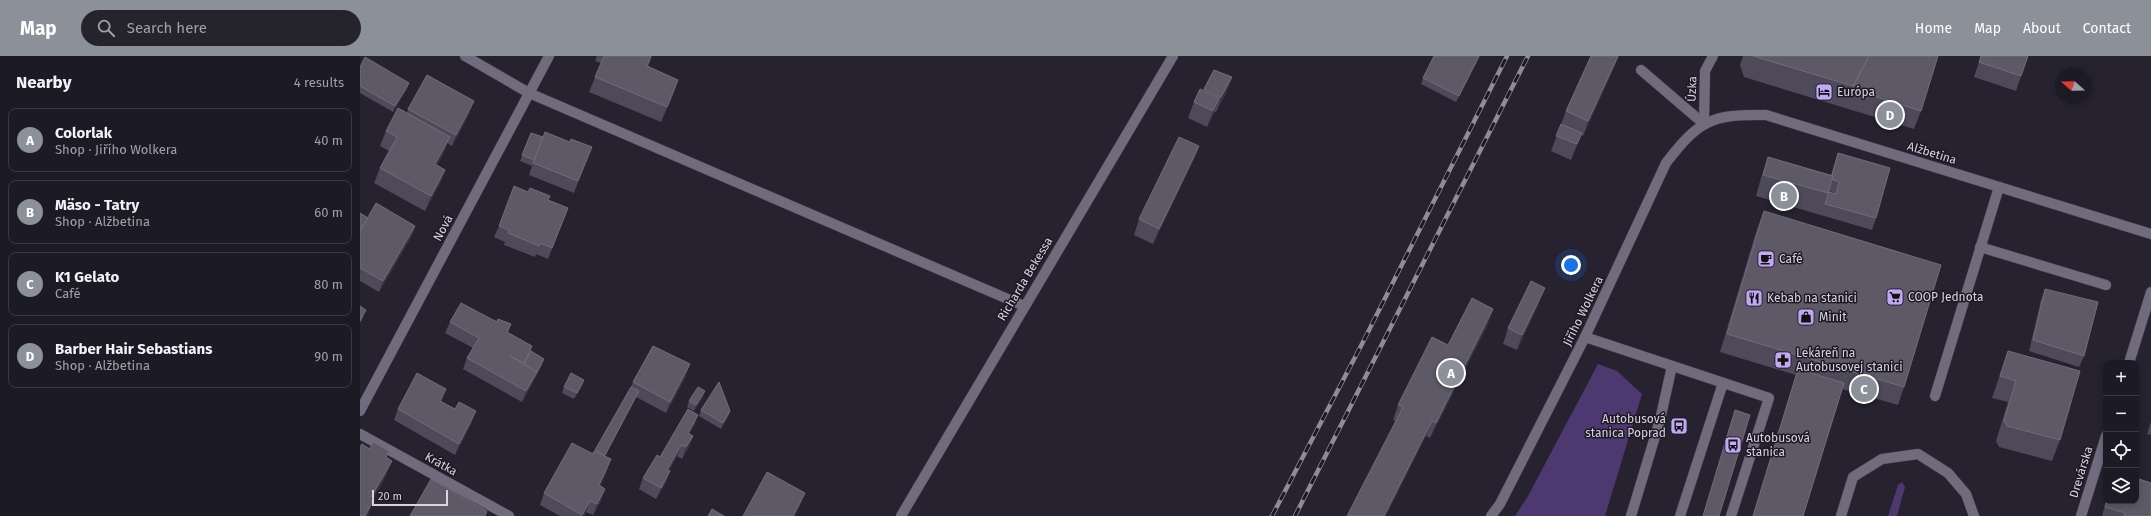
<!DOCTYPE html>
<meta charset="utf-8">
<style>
body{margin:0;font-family:"Fira Sans",sans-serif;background:#25232c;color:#f1f3f6}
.controls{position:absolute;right:12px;bottom:12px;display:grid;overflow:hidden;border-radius:8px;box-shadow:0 2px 6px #0003}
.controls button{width:36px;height:36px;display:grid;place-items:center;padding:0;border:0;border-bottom:1px solid #3a3841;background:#1c1a24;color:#f1f3f6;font:20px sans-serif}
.compass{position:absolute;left:1695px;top:12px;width:36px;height:36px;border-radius:50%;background:#1c1a24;box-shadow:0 2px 6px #0003;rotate:290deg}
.scale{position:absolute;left:12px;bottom:10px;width:76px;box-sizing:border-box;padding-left:4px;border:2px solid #d7d4de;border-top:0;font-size:11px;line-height:14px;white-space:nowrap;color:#d7d4de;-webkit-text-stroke:3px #1d1826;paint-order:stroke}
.you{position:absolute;left:1211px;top:209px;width:14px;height:14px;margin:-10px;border:3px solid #fff;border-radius:50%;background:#1a73e8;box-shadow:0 0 0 6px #1a73e833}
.badge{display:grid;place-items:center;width:26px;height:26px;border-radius:50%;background:#8c9099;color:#fff;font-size:13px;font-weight:700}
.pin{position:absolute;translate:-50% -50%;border:2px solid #fff;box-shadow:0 1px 4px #0006}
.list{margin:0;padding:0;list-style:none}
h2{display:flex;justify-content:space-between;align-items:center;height:52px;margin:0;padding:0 16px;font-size:17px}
h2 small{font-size:13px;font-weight:400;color:#a0a1a6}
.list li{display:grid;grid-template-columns:26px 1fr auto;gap:12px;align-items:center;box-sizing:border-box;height:64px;margin:0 8px 8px;padding:0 8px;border:1px solid #3a3841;border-radius:8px}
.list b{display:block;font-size:15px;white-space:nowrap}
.list p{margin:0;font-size:13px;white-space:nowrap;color:#a0a1a6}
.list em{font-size:13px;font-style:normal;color:#a0a1a6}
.icon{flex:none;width:22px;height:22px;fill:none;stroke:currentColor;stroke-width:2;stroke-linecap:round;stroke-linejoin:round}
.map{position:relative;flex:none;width:1791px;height:460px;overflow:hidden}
header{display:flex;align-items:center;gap:24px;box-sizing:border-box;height:56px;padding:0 20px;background:#8c9099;color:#fff}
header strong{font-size:19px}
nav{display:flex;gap:22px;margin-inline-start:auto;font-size:14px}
.search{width:280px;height:36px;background:#25232c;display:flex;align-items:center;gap:10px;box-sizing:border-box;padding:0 14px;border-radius:22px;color:#a0a1a6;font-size:15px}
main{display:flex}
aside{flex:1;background:#1c1a24}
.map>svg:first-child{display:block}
</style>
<header>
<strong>Map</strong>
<div class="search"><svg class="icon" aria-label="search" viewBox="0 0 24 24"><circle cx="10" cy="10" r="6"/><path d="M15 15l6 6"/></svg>Search here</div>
<nav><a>Home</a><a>Map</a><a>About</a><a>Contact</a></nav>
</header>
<main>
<aside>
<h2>Nearby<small>4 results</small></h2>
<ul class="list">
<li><span class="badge">A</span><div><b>Colorlak</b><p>Shop · Jiřího Wolkera</p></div><em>40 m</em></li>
<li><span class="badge">B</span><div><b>Mäso - Tatry</b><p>Shop · Alžbetina</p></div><em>60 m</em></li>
<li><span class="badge">C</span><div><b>K1 Gelato</b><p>Café</p></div><em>80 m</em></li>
<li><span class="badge">D</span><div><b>Barber Hair Sebastians</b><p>Shop · Alžbetina</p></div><em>90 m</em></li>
</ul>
</aside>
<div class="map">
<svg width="1791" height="460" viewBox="0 0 1791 460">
<rect width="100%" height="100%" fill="#262230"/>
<g fill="#4d396f">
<polygon points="1238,308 1257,315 1282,338 1245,460 1155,460 1168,440"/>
<polygon points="1542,426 1545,431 1537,460 1528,460 1538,429"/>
</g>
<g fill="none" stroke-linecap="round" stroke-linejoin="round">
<g stroke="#433f4b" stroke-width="11">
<g id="lane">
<polyline points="1281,14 1344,68"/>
<polyline points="1344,68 1345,15 1353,0"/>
<polyline points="1620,191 1746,229"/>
<polyline points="1225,281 1409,342 1371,460"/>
<polyline points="1575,340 1639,131"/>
<polyline points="1271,460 1300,364 1312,310"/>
<polyline points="1320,460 1363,327"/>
<polyline points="1481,460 1493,421 1522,403 1558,398 1588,417 1606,438 1614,460"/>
</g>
</g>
<g stroke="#433f4b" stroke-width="11">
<g id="street">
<polyline points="105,0 169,37 664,250"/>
<polyline points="1769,307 1791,236"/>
<polyline points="0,355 189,0"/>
<polyline points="0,378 149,460"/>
<polyline points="541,460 813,0"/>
<path d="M 1131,460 L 1140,448 L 1225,281 L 1306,107 C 1339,64 1352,58 1406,59 L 1791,178"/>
<polyline points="1721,460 1746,380"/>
</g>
</g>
<use href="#lane" stroke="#716c7d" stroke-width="10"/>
<use href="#street" stroke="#716c7d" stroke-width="10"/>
<g stroke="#8f8b97" stroke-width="4.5">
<g id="rail">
<polyline points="912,460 1003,286 1147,0"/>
<polyline points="935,460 1168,0"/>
</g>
</g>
<use href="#rail" stroke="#1d1826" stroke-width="3" stroke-dasharray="9" stroke-linecap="butt"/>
</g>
<g fill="#4f4a59" fill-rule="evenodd">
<polygon points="237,0 292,0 288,11 313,39 301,66 229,36 241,7 235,5"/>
<polygon points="1074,0 1120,0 1096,46 1061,28 1063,22"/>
<polygon points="1231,0 1259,0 1223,80 1221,79 1211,104 1191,95 1206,55"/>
<polygon points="1383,0 1578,0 1561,55 1554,73 1384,21 1380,9"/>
<polygon points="1621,0 1668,0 1656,35 1614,21"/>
<polygon points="0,11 49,27 47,33 33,56 0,37"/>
<polygon points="854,14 872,21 866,37 856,56 854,56 847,71 828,62 834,46 843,34"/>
<polygon points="48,53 110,56 92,90 87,87 84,96 77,109 85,114 79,129 65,155 14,127 20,112 29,95 20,90 26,75 47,57"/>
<polygon points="171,77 227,102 214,137 169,119 172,110 160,105"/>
<polygon points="839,90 833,105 793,188 774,179 779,163"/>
<path d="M 1478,97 L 1516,162 L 1512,174 L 1396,140 L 1401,122 L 1408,101 L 1471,119 ZM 1469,135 L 1475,137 L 1475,138 L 1469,136 Z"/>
<polygon points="188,144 208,152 188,203 176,198 175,201 144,189 145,186 134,181 139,170"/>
<polygon points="1404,155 1544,331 1538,349 1482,333 1443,460 1393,460 1436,319 1360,296 1397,173"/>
<polygon points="0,157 8,162 55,170 51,181 19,236 0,225"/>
<polygon points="1685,233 1724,300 1719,311 1669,295 1681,244"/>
<polygon points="1179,247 1157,294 1143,288 1148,272"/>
<polygon points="90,266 137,266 151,268 148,276 171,295 182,309 162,346 103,313 107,302 113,292 85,277"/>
<polygon points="1128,268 1070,382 1033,364 1038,349 1088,289"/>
<polygon points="1648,295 1700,384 1692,405 1639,391 1636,385 1648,346 1632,342"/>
<polygon points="326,320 306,357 276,341 245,400 247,415 240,430 241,445 233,459 226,456 224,460 200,460 180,449 184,437 235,395 271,331 273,326"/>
<polygon points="222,330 214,343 202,337 204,331"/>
<polygon points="343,341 334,355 327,351 329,345"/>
<polygon points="82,346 112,366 95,399 34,364 38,353"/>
<polygon points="341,354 370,355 368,361 361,373 339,360"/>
<polygon points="338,359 334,370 329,378 333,380 329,391 322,403 317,400 309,415 306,426 296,443 279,433 283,422"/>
<polygon points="1791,365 1791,379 1787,378"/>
<polygon points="1746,445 1776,445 1791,460 1742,460"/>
</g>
<g fill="#393443">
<polygon points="291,0 292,0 281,26 287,10"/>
<polygon points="1119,0 1120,0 1096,46"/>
<polygon points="1258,0 1259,0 1223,80 1228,65"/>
<polygon points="872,21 866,37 856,56 861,41"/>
<polygon points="318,24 313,39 301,66 307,51"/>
<polygon points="49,27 47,33 33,56 35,50"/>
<polygon points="859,42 854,57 847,71 853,55"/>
<polygon points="114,45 110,56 92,90 96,79"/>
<polygon points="1222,77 1216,93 1211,104 1217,88"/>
<polygon points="90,81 84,96 69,123 75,108"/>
<polygon points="839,90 833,105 793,188 799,173"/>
<polygon points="85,114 79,129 65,155 71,140"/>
<polygon points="208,152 204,163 188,203 192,192"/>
<polygon points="55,170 51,181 19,236 23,225"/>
<polygon points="1185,232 1179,247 1157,294 1162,279"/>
<polygon points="1133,253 1128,268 1070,382 1076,367"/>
<polygon points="6,254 2,265 0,268 0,265"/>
<polygon points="184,303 182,309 175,321 173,327 162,346 166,335"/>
<polygon points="330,308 326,320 306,357 310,346"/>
<polygon points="224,324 222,330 214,343 217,337"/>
<polygon points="86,333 82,345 76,356 80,345"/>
<polygon points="279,335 276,341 243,405 245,399"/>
<polygon points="345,335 343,341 334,355 336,349"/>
<polygon points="116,355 112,366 95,399 99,388"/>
<polygon points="370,355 368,361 361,373 363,367"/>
<polygon points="338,359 334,370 324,388 328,377"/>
<polygon points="1072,365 1066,380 1026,460 1024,460"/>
<polygon points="333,380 329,391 322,403 326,391"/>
<polygon points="321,389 317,400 303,425 307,414"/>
<polygon points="251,403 247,415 235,441 239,429"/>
<polygon points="32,405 26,420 5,458 10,443"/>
<polygon points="310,415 306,426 296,443 301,432"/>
<polygon points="245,433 241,445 233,459 237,448"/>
<polygon points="445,437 441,448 435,460 433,460"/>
<polygon points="13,445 8,460 5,460"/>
<polygon points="230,445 226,456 224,460 222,460"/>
</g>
<g fill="#5e5967" stroke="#716c7a">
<polygon points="244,0 291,0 287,10 318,24 307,51 235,21"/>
<polygon points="1074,0 1119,0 1099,40 1063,22"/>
<polygon points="1231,0 1258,0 1228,65 1206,55"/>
<polygon points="1393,0 1509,0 1493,30"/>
<polygon points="1509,0 1578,0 1561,55 1492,33"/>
<polygon points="1621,0 1668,0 1661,20 1619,6"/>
<polygon points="5,1 49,27 35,50 0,30 0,11"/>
<polygon points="854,14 872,21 861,41 844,33"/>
<polygon points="67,19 114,45 96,79 48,53"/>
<polygon points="840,33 859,42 853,55 834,46"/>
<polygon points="38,52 90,81 75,108 85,114 71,140 20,112 37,81 26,75"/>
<polygon points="1201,68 1222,77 1217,88 1196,80"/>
<polygon points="185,76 210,86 211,83 232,91 218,125 173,107"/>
<polygon points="171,77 183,81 174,104 162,99"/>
<polygon points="819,81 839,90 799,173 779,163"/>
<polygon points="1478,97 1530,112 1516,162 1465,148 1469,136 1476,138 1479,126 1472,123 1473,120 1472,119"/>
<polygon points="1408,101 1473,120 1468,137 1403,119"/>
<polygon points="154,130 168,136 170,132 190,140 188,144 208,152 192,192 180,187 179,190 148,177 149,174 139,170"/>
<polygon points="16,147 55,170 23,225 0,212 0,175"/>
<polygon points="1404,155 1581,209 1544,331 1367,278"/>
<polygon points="0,157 8,162 0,175"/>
<polygon points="1171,225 1185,232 1162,279 1148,272"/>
<polygon points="1685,233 1738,246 1724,300 1673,284"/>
<polygon points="1112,242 1133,253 1076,367 1072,365 1024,460 987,460 1043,351 1038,349 1072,281 1088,289"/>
<polygon points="101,247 137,266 138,263 151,268 147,276 172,290 164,307 150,300 177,316 166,335 107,302 119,282 90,266"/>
<polygon points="0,250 6,254 0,265"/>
<polygon points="293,290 330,308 310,346 273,326"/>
<polygon points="171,295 184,303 177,316 164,308"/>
<polygon points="1648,295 1720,315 1700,384 1647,370 1644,364 1656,325 1640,320"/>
<polygon points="1438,313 1484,327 1443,460 1393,460"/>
<polygon points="57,317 86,333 80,345 95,353 99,346 116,355 99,388 38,353"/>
<polygon points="211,317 224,324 217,337 204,331"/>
<polygon points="359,326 370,355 363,367 341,354"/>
<polygon points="271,331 279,335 245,399 235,394"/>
<polygon points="338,331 345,335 336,349 329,345"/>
<polygon points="328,353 338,359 328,377 333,380 326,391 321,389 307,414 310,415 301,432 283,422 297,399 300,401"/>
<polygon points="1375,354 1390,359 1359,460 1343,460"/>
<polygon points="13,386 29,395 26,401 32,405 10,443 13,445 5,460 0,460 0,391 2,388 10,393"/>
<polygon points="212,387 233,398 234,395 251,403 239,429 245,433 237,448 230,445 222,459 184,437"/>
<polygon points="407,416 445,437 433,460 383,460"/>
<polygon points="1776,422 1791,427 1791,460 1764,460 1765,457 1745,451 1747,445 1776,445"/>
<polygon points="71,423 127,455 125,460 50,460"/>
<polygon points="352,453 364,460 348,460"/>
</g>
<defs>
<g id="hotel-square" transform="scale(0.9)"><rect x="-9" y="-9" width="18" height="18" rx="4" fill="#c1a8f3" stroke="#1d1826"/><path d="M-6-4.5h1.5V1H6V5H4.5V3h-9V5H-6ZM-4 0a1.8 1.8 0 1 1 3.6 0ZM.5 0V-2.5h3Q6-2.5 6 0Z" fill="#111"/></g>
<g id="cafe-square" transform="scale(0.9)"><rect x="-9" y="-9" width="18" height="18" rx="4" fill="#c1a8f3" stroke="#1d1826"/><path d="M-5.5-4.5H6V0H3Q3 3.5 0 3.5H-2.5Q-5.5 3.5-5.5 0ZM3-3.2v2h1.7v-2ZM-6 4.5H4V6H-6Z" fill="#111"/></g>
<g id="supermarket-square" transform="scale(0.9)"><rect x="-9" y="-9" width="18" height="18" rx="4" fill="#c1a8f3" stroke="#1d1826"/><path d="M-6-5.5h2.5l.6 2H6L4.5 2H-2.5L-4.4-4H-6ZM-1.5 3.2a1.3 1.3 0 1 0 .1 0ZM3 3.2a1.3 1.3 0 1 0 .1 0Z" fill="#111"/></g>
<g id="restaurant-square" transform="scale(0.9)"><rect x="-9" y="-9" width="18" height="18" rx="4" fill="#c1a8f3" stroke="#1d1826"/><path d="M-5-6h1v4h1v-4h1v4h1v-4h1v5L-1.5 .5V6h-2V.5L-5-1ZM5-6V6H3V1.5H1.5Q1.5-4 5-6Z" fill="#111"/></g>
<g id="shop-square" transform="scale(0.9)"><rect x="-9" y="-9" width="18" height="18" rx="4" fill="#c1a8f3" stroke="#1d1826"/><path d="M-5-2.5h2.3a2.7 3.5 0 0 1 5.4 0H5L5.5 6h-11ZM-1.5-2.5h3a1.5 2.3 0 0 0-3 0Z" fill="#111"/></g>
<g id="pharmacy-square" transform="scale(0.9)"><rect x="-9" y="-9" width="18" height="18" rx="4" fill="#c1a8f3" stroke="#1d1826"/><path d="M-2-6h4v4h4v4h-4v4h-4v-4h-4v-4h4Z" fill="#111"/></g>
<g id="bus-square" transform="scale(0.9)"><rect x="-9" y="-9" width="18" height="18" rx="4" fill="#c1a8f3" stroke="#1d1826"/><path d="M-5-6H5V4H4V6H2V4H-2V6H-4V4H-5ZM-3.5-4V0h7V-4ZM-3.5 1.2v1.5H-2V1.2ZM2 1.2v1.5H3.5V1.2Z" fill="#111"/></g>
</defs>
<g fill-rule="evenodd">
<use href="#hotel-square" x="1464" y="36"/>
<use href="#cafe-square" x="1406" y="203"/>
<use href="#supermarket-square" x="1535" y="241"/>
<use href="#restaurant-square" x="1394" y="242"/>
<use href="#shop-square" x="1446" y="261"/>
<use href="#pharmacy-square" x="1423" y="304"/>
<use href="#bus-square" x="1319" y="370"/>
<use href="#bus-square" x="1373" y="389"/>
</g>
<g text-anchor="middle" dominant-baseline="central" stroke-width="3" stroke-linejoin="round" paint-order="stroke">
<g font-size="12" fill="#d7d4de" stroke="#1d1826">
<text transform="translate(1332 33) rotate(-88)">Úzka</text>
<text transform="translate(1572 97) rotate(17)">Alžbetina</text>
<text transform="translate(83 172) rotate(-62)">Nová</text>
<text transform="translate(665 223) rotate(-59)">Richarda Bekessa</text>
<text transform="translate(1223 255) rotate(-64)">Jiřího Wolkera</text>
<text transform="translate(81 408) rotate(29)">Krátka</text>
<text transform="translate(1721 416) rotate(-73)">Drevárska</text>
</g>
<g font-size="12" fill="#d7d4de" stroke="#1d1826" text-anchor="start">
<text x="1477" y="36">Európa</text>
<text x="1419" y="203">Café</text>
<text x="1548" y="241">COOP Jednota</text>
<text x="1407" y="242">Kebab na stanici</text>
<text x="1459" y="261">Minit</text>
<text x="1436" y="297">Lekáreň na<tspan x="1436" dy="14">Autobusovej stanici</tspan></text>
<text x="1306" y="363" text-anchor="end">Autobusová<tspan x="1306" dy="14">stanica Poprad</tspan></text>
<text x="1386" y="382">Autobusová<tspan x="1386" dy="14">stanica</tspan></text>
</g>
</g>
</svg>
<div class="controls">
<button>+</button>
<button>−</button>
<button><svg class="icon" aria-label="locate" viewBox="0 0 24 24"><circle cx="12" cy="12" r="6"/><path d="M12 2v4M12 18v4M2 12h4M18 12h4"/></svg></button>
<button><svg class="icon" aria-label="layers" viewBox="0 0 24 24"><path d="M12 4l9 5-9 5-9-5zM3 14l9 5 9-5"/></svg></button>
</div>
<svg class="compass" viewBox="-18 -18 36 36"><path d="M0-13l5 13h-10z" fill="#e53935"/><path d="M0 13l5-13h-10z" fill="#a0a1a6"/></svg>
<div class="scale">20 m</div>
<div class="you"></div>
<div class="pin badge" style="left:1091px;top:317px">A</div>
<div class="pin badge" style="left:1424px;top:140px">B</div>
<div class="pin badge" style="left:1504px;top:333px">C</div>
<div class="pin badge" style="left:1530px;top:59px">D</div>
</div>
</main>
